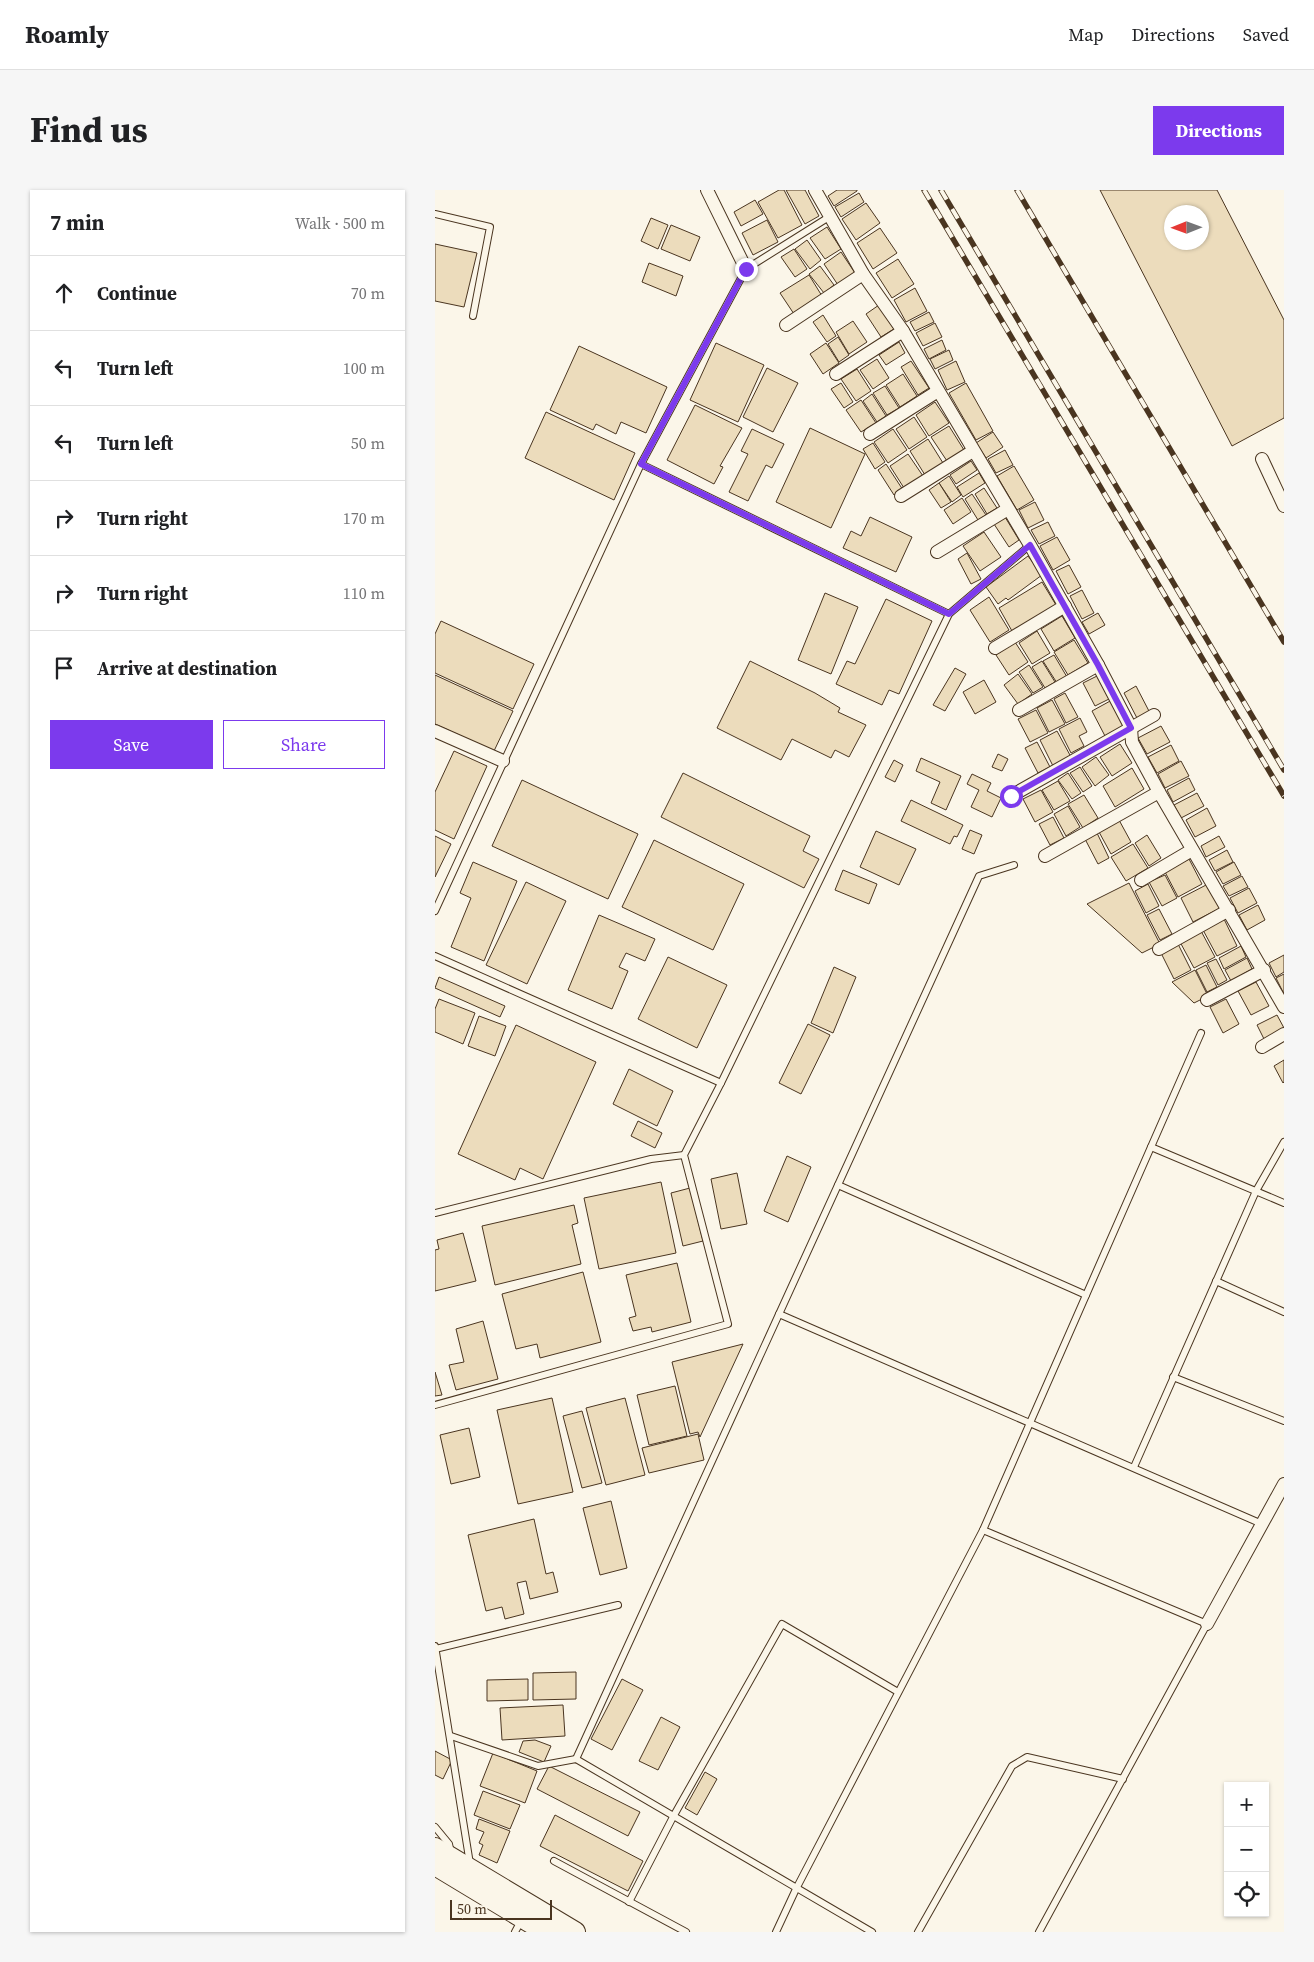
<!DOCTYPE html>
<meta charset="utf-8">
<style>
body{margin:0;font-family:"Source Serif 4",serif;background:#f6f6f6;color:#202124}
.controls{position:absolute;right:15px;bottom:15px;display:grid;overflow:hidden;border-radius:0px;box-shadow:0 1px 4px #0004}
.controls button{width:45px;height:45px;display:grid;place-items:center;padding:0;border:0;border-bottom:1px solid #e0e0e0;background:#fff;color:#202124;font:25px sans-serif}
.compass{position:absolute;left:729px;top:15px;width:45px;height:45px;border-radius:50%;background:#fff;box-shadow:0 1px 4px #0004;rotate:269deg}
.scale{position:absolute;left:15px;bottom:12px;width:102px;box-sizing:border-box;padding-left:5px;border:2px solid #4a3520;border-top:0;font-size:14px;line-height:18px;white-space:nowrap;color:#4a3520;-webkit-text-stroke:4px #fbf6e9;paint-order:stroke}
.stop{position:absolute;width:15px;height:15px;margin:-11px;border:4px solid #7c3aed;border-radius:50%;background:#fff}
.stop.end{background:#7c3aed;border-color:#fff;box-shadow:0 1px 5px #0008}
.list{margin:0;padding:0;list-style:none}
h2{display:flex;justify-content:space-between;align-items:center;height:65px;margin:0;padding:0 20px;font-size:21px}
h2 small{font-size:16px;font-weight:400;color:#757577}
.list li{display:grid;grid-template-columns:32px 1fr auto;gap:15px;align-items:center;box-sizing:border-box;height:75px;padding:0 20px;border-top:1px solid #e0e0e0}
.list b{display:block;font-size:19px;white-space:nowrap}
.list em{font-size:16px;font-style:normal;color:#757577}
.actions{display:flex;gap:10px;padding:15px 20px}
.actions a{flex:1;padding:11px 0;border:1px solid #7c3aed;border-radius:0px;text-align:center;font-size:18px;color:#7c3aed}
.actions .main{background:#7c3aed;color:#fff}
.icon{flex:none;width:28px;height:28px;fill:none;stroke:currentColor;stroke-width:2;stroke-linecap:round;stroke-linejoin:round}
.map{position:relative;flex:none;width:849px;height:1742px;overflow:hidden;border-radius:0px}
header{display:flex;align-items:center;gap:30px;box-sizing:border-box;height:70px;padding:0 25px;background:#fff;border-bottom:1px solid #e0e0e0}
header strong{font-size:24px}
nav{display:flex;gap:28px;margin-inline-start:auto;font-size:18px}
.intro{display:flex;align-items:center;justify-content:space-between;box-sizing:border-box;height:120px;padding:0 30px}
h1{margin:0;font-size:35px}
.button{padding:12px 22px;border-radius:0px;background:#7c3aed;color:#fff;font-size:18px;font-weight:700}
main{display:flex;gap:30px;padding:0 30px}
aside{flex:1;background:#fff;border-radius:0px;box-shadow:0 1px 4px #0004}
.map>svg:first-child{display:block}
</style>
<header>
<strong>Roamly</strong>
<nav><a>Map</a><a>Directions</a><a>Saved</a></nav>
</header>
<div class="intro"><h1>Find us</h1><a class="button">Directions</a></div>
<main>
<aside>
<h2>7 min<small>Walk · 500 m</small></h2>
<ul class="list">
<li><svg class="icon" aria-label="ahead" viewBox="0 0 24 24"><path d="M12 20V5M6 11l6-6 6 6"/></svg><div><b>Continue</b></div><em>70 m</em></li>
<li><svg class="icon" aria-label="left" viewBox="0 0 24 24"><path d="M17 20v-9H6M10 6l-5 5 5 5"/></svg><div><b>Turn left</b></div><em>100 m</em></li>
<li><svg class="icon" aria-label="left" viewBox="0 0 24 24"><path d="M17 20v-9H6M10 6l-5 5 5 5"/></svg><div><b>Turn left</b></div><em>50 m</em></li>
<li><svg class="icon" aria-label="right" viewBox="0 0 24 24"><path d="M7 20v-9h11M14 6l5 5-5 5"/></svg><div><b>Turn right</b></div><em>170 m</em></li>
<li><svg class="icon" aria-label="right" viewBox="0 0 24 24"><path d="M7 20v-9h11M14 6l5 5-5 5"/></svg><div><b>Turn right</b></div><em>110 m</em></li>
<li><svg class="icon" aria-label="arrive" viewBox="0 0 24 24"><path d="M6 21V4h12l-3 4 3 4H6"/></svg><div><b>Arrive at destination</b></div></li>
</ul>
<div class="actions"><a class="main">Save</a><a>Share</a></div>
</aside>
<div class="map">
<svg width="849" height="1742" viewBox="0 0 849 1742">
<rect width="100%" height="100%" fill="#fbf6e9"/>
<g fill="#ecdcbc" stroke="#4a3520" fill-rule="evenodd">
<polygon points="344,0 349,0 367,35 343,48 323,12"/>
<polygon points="351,0 370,0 384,26 370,34"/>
<polygon points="402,0 422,0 422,1 399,16 393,6"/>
<path d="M 665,0 L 782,0 L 849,130 L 849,228 L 797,256 ZM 736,22 L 766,22 L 766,52 L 736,52 Z"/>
<polygon points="424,3 429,12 406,27 400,17"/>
<polygon points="320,10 328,24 306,36 299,22"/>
<polygon points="431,13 445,33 421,50 407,29"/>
<polygon points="216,28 233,35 223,59 206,51"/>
<polygon points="332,30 343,52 318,65 307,43"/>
<polygon points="236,35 265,47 255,71 226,59"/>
<polygon points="392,37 406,59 390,69 375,48"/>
<polygon points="445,38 462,63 438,79 422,53"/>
<polygon points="372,50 386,70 375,79 360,59"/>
<polygon points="0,54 42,63 29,117 0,111"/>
<polygon points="359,59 372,79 360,87 346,67"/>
<polygon points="406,62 420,83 403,95 389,74"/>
<polygon points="463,69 479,94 457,108 441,83"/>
<polygon points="214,73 248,86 241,106 207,92"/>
<polygon points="385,76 399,95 389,103 374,84"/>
<polygon points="374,85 387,106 359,124 345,103"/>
<polygon points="480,98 492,121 471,132 459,110"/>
<polygon points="444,115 459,139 446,147 431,124"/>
<polygon points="494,122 499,132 480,141 475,132"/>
<polygon points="388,125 401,146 392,152 378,132"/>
<polygon points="418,131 432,152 414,164 401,142"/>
<polygon points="500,133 507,147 488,156 481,143"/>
<polygon points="403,147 414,165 404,172 393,154"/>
<polygon points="507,150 511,160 494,169 489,159"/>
<polygon points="464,152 470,163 451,175 444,165"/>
<polygon points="281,153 329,175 303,232 255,210"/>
<polygon points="391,153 404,173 388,184 375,164"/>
<polygon points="144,156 232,197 211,243 186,232 181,244 161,234 158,240 115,220"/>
<polygon points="514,160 518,170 500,179 495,169"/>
<polygon points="442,169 454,188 438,199 425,180"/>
<polygon points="476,171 494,198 483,205 466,177"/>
<polygon points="521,171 530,192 512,200 503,180"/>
<polygon points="332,178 363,193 338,242 308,227"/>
<polygon points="422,179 436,201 421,211 406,189"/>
<polygon points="468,184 482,206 465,217 451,195"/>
<polygon points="406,193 418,212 409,218 396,199"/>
<polygon points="531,193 558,241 541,250 514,203"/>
<polygon points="450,196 464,218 452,225 438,203"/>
<polygon points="437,204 451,226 442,232 428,211"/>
<polygon points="426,210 441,233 426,242 411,220"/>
<polygon points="500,212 514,233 494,246 481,225"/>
<polygon points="260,215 307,238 285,276 288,277 279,294 232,270"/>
<polygon points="111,222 200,263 179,310 90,268"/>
<polygon points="479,227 492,247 474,259 461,239"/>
<polygon points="514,236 529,260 512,271 496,247"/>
<polygon points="375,238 430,264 396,338 341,312"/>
<polygon points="317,239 349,254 337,278 331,275 313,311 294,302 313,264 306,261"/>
<polygon points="458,239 472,260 453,273 439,252"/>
<polygon points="558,242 568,257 551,268 541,253"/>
<polygon points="493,249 508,273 490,285 475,261"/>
<polygon points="438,253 450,272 440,279 428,259"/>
<polygon points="570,260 578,275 561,283 553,269"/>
<polygon points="473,264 488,286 469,298 455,276"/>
<polygon points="536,271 542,280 521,294 515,285"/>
<polygon points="451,274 468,300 459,305 443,280"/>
<polygon points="579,276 599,310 582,320 562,286"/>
<polygon points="544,283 550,293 528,307 522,297"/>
<polygon points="514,286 526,305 517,312 504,293"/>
<polygon points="504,293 516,312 506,318 494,300"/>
<polygon points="549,298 562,318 552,324 540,304"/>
<polygon points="537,304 551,325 543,330 530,309"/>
<polygon points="527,308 536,322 518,334 509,320"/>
<polygon points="600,312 609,330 593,338 584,320"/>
<polygon points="435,327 477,347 461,382 408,358 416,341 426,346"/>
<polygon points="570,327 584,350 574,357 559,334"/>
<polygon points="613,332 620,346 604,354 596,340"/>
<polygon points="549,342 566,367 545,381 528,356"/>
<polygon points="622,347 635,370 618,380 605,356"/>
<polygon points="532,363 546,389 536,394 523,369"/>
<polygon points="593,366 607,385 573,410 571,408 563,414 551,397"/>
<polygon points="634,375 646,397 633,404 621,381"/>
<polygon points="607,392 621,415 577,441 564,418"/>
<polygon points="647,400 659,423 647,429 635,406"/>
<polygon points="390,403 423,417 396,484 363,470"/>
<polygon points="554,407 574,440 555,452 535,420"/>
<polygon points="451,409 497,431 464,504 454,500 447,515 401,494 412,471 420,474"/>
<polygon points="663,423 670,435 654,444 647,432"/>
<polygon points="627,426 640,448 619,461 606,439"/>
<polygon points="6,431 99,474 78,519 0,483 0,444"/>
<polygon points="602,441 615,463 597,474 584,453"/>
<polygon points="639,450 653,473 633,485 619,462"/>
<polygon points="580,452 593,472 574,485 561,465"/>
<polygon points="619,465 632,487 622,493 608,471"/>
<polygon points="315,471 380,503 405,518 403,522 431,535 414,567 400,560 396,568 357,549 346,570 282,538"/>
<polygon points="607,471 620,492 610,498 597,477"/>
<polygon points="594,475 608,497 598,503 584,482"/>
<polygon points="520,478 531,484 510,521 498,515"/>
<polygon points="583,484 597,504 583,514 569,495"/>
<polygon points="0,485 78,521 59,561 0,534"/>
<polygon points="662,486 674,509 660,516 648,493"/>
<polygon points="549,490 561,512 540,524 528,502"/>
<polygon points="701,496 715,523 703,530 689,503"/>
<polygon points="630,503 643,527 631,533 619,509"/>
<polygon points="617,510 630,534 614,542 602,518"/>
<polygon points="677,510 690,536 670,546 657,521"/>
<polygon points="601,520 613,543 595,552 583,529"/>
<polygon points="645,528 652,542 644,546 649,556 636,563 624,539"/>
<polygon points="726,536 735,552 712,564 703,548"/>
<polygon points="622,541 636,567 618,576 605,550"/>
<polygon points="602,552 615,577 603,583 590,558"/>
<polygon points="685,554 697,573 677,586 665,567"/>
<polygon points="736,555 744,571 722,583 713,567"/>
<polygon points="19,561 52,576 19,649 0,640 0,602"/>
<polygon points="563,564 573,569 567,581 557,577"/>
<polygon points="661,567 674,585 660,596 647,577"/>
<polygon points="486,568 526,586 511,620 496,613 505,592 481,581"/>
<polygon points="459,570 468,575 460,592 450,587"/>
<polygon points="746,571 754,586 730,598 723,584"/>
<polygon points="645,577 657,596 648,602 635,583"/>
<polygon points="697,578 709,599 680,617 668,596"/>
<polygon points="248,583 375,646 368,661 384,669 369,698 226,627"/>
<polygon points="633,583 646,603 637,609 623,590"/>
<polygon points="537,584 556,593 552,601 566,608 557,627 536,617 544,600 532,594"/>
<polygon points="754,588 760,600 738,612 732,600"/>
<polygon points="87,590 203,644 173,709 57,656"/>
<polygon points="623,591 635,611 619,620 607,600"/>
<polygon points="606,600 618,622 600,632 588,609"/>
<polygon points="762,603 769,616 746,628 739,615"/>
<polygon points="649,605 663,628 648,638 633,614"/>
<polygon points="476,610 528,635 522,647 519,646 515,654 466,631"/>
<polygon points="633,616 645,637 631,646 619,624"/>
<polygon points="772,618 781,636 760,647 751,630"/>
<polygon points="618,627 629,648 615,655 604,634"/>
<polygon points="684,630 696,652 676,664 664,642"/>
<polygon points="535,640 547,645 539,664 527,659"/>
<polygon points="441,641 481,659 464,695 425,677"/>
<polygon points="662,643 674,668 663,674 650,649"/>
<polygon points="712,645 726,668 714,676 700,653"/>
<polygon points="0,646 16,654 0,687"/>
<polygon points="784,646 790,657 771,667 766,656"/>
<polygon points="219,650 309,694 278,760 187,717"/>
<polygon points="698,654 713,678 691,691 676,667"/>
<polygon points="792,660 798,672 780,681 774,670"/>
<polygon points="754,669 767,694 743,707 730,682"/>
<polygon points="38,672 82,691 49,771 16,757 36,708 25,703"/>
<polygon points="799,672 806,685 788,694 781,682"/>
<polygon points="408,680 442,694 434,714 400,700"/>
<polygon points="730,685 742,708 727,716 714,692"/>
<polygon points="807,686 813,697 794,706 788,696"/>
<polygon points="91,692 131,711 92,794 51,775"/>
<polygon points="694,693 725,754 707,763 652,714"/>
<polygon points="713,694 724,716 711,723 700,701"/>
<polygon points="773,694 785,718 758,732 746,708"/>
<polygon points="814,698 822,713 803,723 795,708"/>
<polygon points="823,715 830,730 812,740 804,725"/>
<polygon points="724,719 737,744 725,750 712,725"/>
<polygon points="164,725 220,749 210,771 191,763 184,777 193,781 177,819 133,800"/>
<polygon points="789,729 802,756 782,766 768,740"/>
<polygon points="766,741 780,767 759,778 745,752"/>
<polygon points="743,754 756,780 739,789 726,763"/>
<polygon points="806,756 811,767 789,779 784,768"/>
<polygon points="849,765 849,782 841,787 834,773"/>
<polygon points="233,767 292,795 262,858 203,829"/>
<polygon points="812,768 817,779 796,791 790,780"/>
<polygon points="781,769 792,790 783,795 772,773"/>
<polygon points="771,775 782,797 772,802 761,780"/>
<polygon points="399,777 421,787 398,843 376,833"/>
<polygon points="760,780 773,806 759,813 737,792"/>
<polygon points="849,784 849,804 841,788"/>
<polygon points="4,787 70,816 65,827 0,798"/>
<polygon points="821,792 834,816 816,825 803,801"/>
<polygon points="4,809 40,823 28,854 0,842 0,819"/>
<polygon points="791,809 804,834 788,843 775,817"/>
<polygon points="842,825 849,838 830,851 822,835"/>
<polygon points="44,826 71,836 60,866 33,856"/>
<polygon points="373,834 395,845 366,904 344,893"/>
<polygon points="81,835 161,872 108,989 85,978 80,990 23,964"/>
<polygon points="849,870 849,892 848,893 839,876"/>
<polygon points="194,879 238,901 222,936 178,914"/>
<polygon points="203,931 227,943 220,958 196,946"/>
<polygon points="352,966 376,977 353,1032 329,1021"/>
<polygon points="302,983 312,1034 286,1039 276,989"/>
<polygon points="226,992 241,1063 164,1079 149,1008"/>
<polygon points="255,998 268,1051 248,1056 236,1003"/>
<polygon points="139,1015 143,1033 137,1035 146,1074 60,1095 47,1036"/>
<polygon points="28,1043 41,1091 0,1101 0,1060 4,1059 2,1050"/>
<polygon points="242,1073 256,1132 217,1142 216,1137 198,1141 194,1128 201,1126 191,1085"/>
<polygon points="148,1082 166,1152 105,1168 102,1154 81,1159 67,1104"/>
<polygon points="48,1131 63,1189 21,1200 14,1175 29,1172 21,1139"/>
<polygon points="308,1154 265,1247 263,1242 255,1244 237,1172"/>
<polygon points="0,1182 7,1205 0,1206"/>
<polygon points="240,1196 252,1246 214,1255 202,1205"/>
<polygon points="117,1208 138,1302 83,1314 62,1220"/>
<polygon points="190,1208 210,1285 171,1295 151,1218"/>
<polygon points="147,1221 167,1293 147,1298 128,1226"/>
<polygon points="34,1238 45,1287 16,1294 5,1245"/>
<polygon points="263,1244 269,1270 214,1283 207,1258"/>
<polygon points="176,1311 192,1378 165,1385 148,1318"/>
<polygon points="99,1329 111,1384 118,1382 123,1402 95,1409 91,1391 82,1393 89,1424 70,1429 67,1417 51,1421 33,1345"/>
<polygon points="141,1482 141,1509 98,1510 98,1483"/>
<polygon points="93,1489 93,1510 52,1511 52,1490"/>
<polygon points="187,1489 208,1500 177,1560 156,1549"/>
<polygon points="128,1515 130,1546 67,1550 65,1518"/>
<polygon points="226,1527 245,1537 223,1580 204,1571"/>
<polygon points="100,1550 116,1556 109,1572 84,1562 88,1551"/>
<polygon points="0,1561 17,1570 8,1589 0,1585"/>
<polygon points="58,1563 102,1581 90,1613 45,1596"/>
<polygon points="114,1576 205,1622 193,1646 102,1599"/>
<polygon points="270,1582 282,1589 262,1625 250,1618"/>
<polygon points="48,1601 85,1615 75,1639 39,1625"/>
<polygon points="120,1625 208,1671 193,1701 105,1656"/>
<polygon points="44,1629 75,1641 62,1673 44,1665 48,1655 44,1653 49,1642 41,1639"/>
</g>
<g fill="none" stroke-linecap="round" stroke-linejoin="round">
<g stroke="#4a3520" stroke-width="8">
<g id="lane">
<polyline points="0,24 55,37 38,126"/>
<polyline points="206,274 514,424"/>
<polyline points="0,721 206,274 311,79 394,27"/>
<polyline points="0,766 286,893"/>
<polyline points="716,957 849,1013"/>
<polyline points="403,995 651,1105"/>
<polyline points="0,1023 216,969 249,965"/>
<polyline points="781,1091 849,1122"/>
<polyline points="344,1124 827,1334"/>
<polyline points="738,1187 849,1231"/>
<polyline points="0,1215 293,1134 249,965 286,893 514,424 595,355"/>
<polyline points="699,1277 821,1001 849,952"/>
<polyline points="548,1340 772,1434 604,1742"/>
<polyline points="0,1456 35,1674"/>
<polyline points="0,1459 183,1415"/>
<polyline points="16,1546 103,1576 141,1569 437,1742"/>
<polyline points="141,1569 544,686 579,675"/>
<polyline points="0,1637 14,1654 16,1663"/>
<polyline points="119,1671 251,1742"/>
<polyline points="194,1712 238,1627 347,1434 463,1502"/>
<polyline points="80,1742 87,1729"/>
<polyline points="341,1742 361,1699 548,1340 766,843"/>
<polyline points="483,1742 577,1576 592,1567 688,1589"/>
</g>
</g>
<g stroke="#4a3520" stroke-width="14">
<g id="street">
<polyline points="272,0 311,79"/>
<polyline points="380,0 428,84 468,141 595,355 663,475 696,538 697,552 724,602 849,817"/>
<polyline points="351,135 428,84"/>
<polyline points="401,184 468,141"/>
<polyline points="435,244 503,201"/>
<polyline points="827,269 849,316"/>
<polyline points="466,306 538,261"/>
<polyline points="502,362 573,319"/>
<polyline points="560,458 630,416"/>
<polyline points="584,520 663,475"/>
<polyline points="0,541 68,571"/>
<polyline points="576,606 719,525"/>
<polyline points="610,666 724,602"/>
<polyline points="706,690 757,660"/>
<polyline points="724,759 794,720"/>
<polyline points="772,810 829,780"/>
<polyline points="827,857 849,844"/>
<polyline points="772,1434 849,1294"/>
</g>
</g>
<g stroke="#4a3520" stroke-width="22">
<g id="primary">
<polyline points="0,1658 140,1742"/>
<polyline points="0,1675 111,1742"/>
</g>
</g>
<use href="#lane" stroke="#fbf6e9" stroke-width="6"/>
<use href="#street" stroke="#fbf6e9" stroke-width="12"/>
<use href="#primary" stroke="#fbf6e9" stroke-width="20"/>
<g stroke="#4a3520" stroke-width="5.5">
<g id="rail">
<polyline points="489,0 849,606"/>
<polyline points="506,0 849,580"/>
<polyline points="582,0 849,452"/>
</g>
</g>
<use href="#rail" stroke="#fbf6e9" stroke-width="4" stroke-dasharray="11" stroke-linecap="butt"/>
</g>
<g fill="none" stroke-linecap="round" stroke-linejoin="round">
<polyline stroke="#7c3aed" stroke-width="6" points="311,79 206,274 514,424 595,355 663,475 696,538 576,606"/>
</g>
</svg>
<div class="controls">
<button>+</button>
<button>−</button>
<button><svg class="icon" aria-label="locate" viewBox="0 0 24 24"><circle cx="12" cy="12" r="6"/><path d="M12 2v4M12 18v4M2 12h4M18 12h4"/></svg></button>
</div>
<svg class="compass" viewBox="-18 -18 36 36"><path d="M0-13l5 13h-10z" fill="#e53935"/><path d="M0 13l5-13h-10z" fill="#757577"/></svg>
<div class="scale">50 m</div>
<div class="stop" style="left:576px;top:606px"></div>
<div class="stop end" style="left:311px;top:79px"></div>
</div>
</main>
